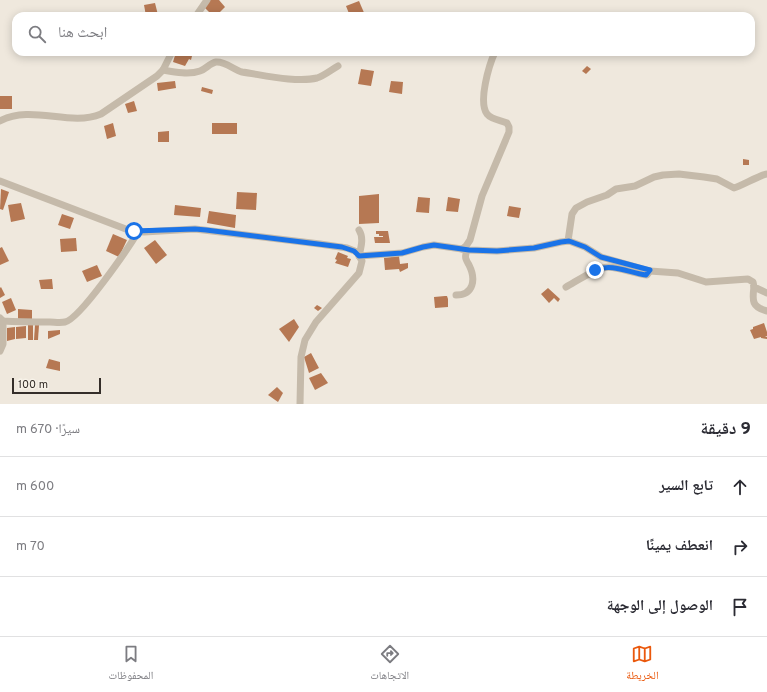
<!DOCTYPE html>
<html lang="ar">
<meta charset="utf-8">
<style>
body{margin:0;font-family:Overpass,"Noto Naskh Arabic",sans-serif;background:#f7f7f7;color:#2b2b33;direction:rtl}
.scale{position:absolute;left:12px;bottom:10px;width:89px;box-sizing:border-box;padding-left:4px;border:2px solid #342e29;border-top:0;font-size:11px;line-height:14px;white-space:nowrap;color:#342e29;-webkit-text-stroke:3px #f7f2e8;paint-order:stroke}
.stop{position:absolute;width:12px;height:12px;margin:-9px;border:3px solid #1a73e8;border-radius:50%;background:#fff}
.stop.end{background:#1a73e8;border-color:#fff;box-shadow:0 1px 4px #0008}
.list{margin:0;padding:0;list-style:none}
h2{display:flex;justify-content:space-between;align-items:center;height:52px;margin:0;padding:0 16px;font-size:17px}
h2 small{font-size:13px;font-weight:400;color:#7c7c81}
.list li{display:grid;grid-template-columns:26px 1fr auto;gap:12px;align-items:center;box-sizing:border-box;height:60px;padding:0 16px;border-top:1px solid #e1e1e2}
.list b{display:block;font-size:15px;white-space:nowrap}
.list em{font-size:13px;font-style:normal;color:#7c7c81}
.icon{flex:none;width:22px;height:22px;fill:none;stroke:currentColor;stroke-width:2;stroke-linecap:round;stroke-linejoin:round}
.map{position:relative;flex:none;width:767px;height:404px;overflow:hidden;direction:ltr}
.search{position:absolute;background:#fff;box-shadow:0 2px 10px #0003;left:12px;right:12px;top:12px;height:44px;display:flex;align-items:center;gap:10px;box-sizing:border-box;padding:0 14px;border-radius:12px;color:#7c7c81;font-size:15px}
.sheet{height:232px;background:#fff}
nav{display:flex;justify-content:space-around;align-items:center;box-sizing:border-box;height:56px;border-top:1px solid #e1e1e2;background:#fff;font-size:11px;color:#7c7c81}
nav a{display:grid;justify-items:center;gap:2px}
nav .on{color:#ea580c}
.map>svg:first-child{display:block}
</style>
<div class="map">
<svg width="767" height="404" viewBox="0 0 767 404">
<rect width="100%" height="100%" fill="#efe8dd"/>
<g fill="#b67853">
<polygon points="210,0 219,0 225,7 216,16 213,16 203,6"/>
<polygon points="359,1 365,15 350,16 346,6"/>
<polygon points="155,3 158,15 146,16 144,5"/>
<polygon points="176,52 193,52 191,60 189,59 185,66 173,62"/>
<polygon points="587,66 591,69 586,74 582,71"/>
<polygon points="361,69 374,71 371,86 358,84"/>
<polygon points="175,81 176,88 158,91 157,83"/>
<polygon points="391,81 403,82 402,94 389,92"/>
<polygon points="202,87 213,90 212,94 201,91"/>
<rect x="0" y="96" width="12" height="13"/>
<polygon points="134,101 137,111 128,113 125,104"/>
<polygon points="113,123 116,136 107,139 104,126"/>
<rect x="212" y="123" width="25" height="11"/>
<polygon points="169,131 169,142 158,142 158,132"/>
<polygon points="743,159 749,160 749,165 743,165"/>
<polygon points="1,189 9,192 3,210 0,209"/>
<polygon points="237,192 257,193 256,210 236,209"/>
<polygon points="379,194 379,223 359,224 359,196"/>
<polygon points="418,197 430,198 429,213 416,212"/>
<polygon points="448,197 460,199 458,212 446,211"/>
<polygon points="21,203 25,219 11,222 8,205"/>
<polygon points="175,205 201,208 200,217 174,215"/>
<polygon points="509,206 521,208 519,218 507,216"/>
<polygon points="209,211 236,215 235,228 207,223"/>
<polygon points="62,214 74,218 70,229 58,225"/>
<polygon points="376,231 388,231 390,243 375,243 374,237 383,237 383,236 379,236 379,234 376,234"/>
<polygon points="113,234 127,240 119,257 106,251"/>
<polygon points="76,238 77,251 61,252 60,239"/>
<polygon points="155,240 167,255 156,264 144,248"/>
<polygon points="2,247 9,261 0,265 0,248"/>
<polygon points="338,252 348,256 347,258 351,259 348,267 335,263 337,260 335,259"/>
<polygon points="399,256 400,264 408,263 408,268 400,272 399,269 385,270 384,258"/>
<polygon points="97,265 102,276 87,282 82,271"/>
<polygon points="52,279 53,289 41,289 39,280"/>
<polygon points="1,287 5,295 0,298 0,288"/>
<polygon points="548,288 560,299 558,302 554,298 549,303 541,294"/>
<polygon points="445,296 447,296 448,299 448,307 435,308 434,297"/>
<polygon points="11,298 16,310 7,314 2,302"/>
<polygon points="317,305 322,308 318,311 314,308"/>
<polygon points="18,309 32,310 32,319 18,319"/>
<polygon points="294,319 299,327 289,342 279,329"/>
<polygon points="764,323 767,332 767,336 765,336 767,337 767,339 761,338 761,337 754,339 750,330 753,329 753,327"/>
<polygon points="33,324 33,340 28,340 28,325"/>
<polygon points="35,325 39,325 38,340 34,340"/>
<polygon points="26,326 26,338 16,339 16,327"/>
<polygon points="15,327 15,339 7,341 7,328"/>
<polygon points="60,330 60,334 48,339 48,331"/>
<polygon points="311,353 319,368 309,373 304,357"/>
<polygon points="49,359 60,362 60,371 46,368"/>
<polygon points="321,373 328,383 315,390 309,378"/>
<polygon points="277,387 283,393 278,402 268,395"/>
</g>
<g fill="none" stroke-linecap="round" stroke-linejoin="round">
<g stroke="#c5baaa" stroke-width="7">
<polyline points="196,16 207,0"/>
<path d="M 163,70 C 174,72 189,75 200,71 C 206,69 210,63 216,62 C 225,61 234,70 242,72 C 263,75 297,83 317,78 C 324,76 331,70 338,66"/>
<path d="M 0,121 C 32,104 69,127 101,114 L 157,76 L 163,70 L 172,52"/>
<polyline points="0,181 131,231 144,232 195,229 320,244 347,248 357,252 362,261 359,273 316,322 305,340 301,357 300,404"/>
<path d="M 359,230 C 364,238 361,247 359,256 L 402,253 L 423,247 L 434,245 L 469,250 L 497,251 L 534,248 L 561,242 L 569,241 L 585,247 L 601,257 L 650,271 L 678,273 L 706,282 L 748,279 L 753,282 L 754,287 L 767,293"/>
<path d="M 568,241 L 572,214 L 576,208 L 587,202 L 607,195 L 616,189 L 635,186 L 654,177 L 663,175 L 679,174 L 704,177 L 717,179 L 734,188 C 741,186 762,174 767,174"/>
<path d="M 462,249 L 466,246 L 470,240 L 482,196 L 509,132 L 509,127 L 507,123 C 501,120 492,120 487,114 C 478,102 489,65 495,52"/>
<path d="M 566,287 C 577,281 597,267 609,267 C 622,268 634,274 647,275 L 650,271"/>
<path d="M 754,287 C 752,301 752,307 767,311"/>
<path d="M 456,295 C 474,295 476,279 469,265 C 468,263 467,262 466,259 C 465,257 466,253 467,250"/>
<path d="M 0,318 L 3,321 C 19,322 34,322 50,322 C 54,322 60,323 65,322 C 80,319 129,247 138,232"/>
<polyline points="0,351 3,344 3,321"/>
</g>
</g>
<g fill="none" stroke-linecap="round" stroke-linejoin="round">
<path stroke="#1a73e8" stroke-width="5" d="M 134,231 L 195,229 L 206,230 L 342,247 L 354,251 L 359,256 L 402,253 L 423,247 L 434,245 L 469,250 L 497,251 L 534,248 L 561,242 L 569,241 L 585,247 L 601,257 L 650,270 L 646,275 C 629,273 613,263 595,270"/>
</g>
</svg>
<div class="scale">100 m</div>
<div class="stop" style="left:134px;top:231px"></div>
<div class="stop end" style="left:595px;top:270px"></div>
<div class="search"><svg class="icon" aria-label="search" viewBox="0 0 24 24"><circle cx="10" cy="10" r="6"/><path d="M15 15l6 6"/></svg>ابحث هنا</div>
</div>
<section class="sheet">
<h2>9 دقيقة<small>سيرًا · 670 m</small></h2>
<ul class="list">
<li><svg class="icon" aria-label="ahead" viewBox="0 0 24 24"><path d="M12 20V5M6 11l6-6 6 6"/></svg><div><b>تابع السير</b></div><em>600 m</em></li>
<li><svg class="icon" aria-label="right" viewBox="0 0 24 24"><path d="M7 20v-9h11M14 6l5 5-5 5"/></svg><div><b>انعطف يمينًا</b></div><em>70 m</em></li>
<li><svg class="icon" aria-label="arrive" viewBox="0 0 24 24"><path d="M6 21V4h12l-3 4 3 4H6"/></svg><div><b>الوصول إلى الوجهة</b></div></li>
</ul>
</section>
<nav>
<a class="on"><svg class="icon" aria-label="map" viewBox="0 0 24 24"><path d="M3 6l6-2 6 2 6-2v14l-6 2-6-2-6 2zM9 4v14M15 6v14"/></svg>الخريطة</a>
<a><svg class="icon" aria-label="directions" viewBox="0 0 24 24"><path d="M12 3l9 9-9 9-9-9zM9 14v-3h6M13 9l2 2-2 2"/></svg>الاتجاهات</a>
<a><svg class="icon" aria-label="saved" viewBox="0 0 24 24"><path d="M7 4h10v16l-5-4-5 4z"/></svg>المحفوظات</a>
</nav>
